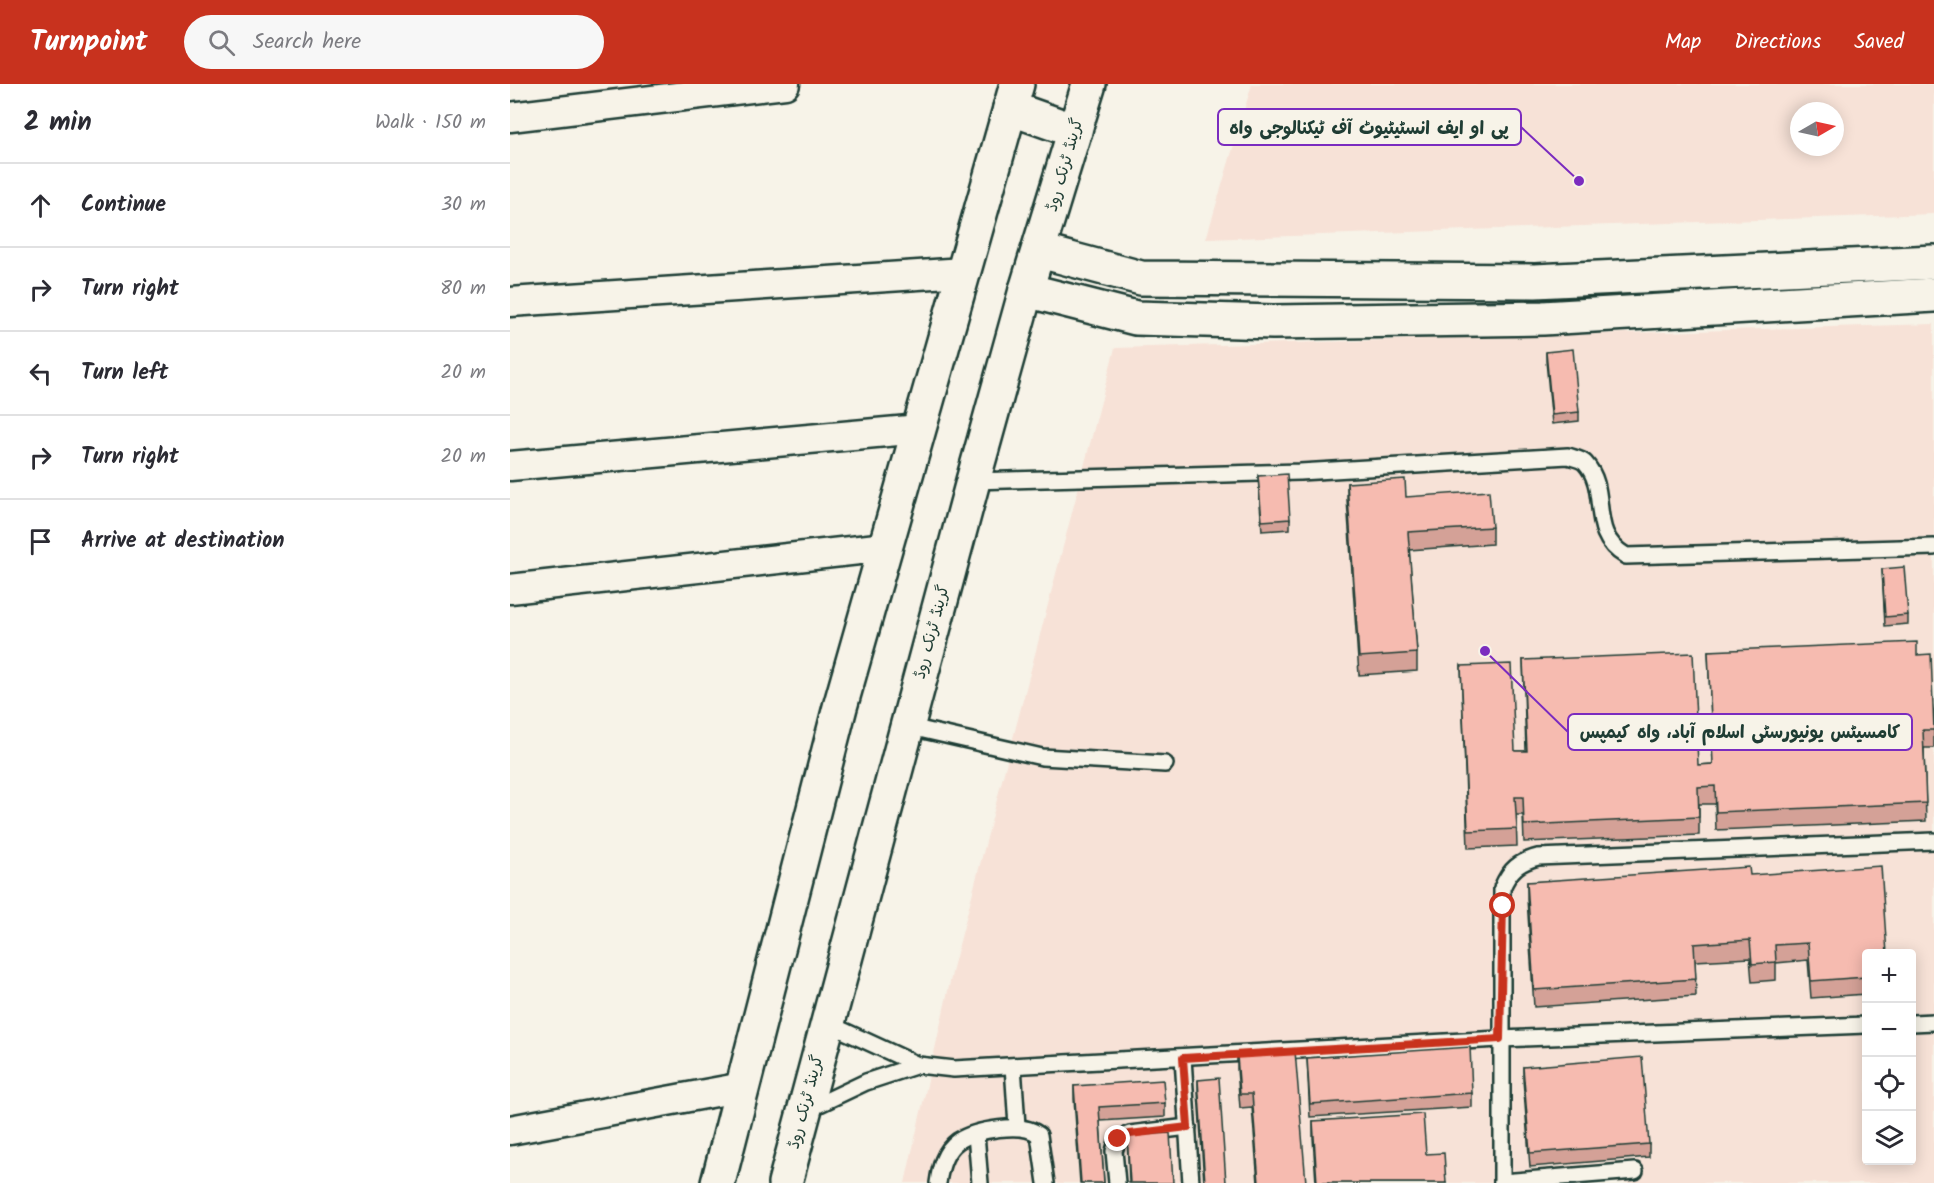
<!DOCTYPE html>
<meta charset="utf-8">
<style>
body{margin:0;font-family:Kalam,"Playpen Sans Arabic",sans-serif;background:#f7f7f7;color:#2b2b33}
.controls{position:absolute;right:18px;bottom:18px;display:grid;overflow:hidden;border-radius:6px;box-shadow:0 3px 15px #0003}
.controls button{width:54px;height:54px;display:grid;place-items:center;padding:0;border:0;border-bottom:2px solid #e1e1e2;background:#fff;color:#2b2b33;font:30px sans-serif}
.compass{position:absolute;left:1280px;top:18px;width:54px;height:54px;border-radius:50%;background:#fff;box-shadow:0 3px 15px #0003;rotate:81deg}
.stop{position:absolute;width:18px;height:18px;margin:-14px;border:4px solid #c8321e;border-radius:50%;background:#fff}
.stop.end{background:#c8321e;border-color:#fff;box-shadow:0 2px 6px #0008}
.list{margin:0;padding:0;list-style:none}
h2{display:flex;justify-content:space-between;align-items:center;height:78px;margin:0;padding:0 24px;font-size:26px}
h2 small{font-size:20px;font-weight:400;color:#7c7c81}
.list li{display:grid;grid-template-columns:39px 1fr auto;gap:18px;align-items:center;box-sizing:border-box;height:84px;padding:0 24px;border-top:2px solid #e1e1e2}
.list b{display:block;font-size:22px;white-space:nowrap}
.list em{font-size:20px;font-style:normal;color:#7c7c81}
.icon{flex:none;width:33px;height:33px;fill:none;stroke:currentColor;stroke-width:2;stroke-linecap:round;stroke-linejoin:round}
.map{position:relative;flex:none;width:1424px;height:1099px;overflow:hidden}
header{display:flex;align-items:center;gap:36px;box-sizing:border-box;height:84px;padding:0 30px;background:#c8321e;color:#fff}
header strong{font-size:28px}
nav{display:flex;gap:33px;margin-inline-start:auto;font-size:21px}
.search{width:420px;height:54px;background:#f7f7f7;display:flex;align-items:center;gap:15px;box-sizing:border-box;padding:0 21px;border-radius:33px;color:#7c7c81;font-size:22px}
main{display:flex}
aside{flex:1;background:#fff}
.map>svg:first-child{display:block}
</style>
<header>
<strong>Turnpoint</strong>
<div class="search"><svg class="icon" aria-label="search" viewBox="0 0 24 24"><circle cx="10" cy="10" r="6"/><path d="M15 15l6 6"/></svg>Search here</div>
<nav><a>Map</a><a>Directions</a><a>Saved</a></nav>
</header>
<main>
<aside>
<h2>2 min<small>Walk · 150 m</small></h2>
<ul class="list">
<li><svg class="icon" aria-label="ahead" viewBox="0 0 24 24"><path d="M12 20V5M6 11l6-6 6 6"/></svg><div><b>Continue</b></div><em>30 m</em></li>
<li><svg class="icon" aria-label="right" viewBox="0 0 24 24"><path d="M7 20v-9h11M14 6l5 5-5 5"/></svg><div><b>Turn right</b></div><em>80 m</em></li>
<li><svg class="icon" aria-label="left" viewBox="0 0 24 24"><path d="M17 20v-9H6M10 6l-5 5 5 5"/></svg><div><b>Turn left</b></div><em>20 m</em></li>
<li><svg class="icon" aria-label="right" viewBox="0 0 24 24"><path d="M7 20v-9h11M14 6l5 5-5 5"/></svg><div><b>Turn right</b></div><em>20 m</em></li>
<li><svg class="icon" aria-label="arrive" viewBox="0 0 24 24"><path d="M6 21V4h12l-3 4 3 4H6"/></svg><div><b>Arrive at destination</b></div></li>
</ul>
</aside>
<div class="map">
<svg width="1424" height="1099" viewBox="0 0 1424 1099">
<rect width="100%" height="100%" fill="#f7f3e8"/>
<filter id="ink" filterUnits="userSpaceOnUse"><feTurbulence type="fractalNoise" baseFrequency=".0167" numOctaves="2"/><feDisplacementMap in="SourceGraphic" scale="12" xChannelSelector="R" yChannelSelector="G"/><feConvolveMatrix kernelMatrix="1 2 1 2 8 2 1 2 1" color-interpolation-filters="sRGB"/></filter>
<g filter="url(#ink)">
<g fill="#f7e2d7" fill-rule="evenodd">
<path d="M 742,0 L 1424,0 L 1424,130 L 696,155 ZM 1289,27 L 1325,27 L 1325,63 L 1289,63 Z"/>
<path d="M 1424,240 L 1424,1099 L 395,1099 L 444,880 L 605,264 ZM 1356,870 L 1402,870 L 1402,1076 L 1356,1076 Z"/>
</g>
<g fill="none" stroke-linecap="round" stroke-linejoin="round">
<g stroke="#1f3d34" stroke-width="20">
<g id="service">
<path d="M 463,397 L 790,388 L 1058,372 C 1063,374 1071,375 1075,379 C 1101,407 1076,449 1116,472 L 1424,463"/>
<polyline points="396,642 532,673 655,680"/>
<polyline points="317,939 408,981 444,985 990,955 1356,941"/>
<polyline points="1402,939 1424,938"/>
<polyline points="673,974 681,1099"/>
<polyline points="503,982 507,1042"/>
<polyline points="297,1026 356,998 408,981"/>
<polyline points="466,1050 470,1099"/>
<polyline points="992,1098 1125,1087"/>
<path d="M 428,1099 C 430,1084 434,1067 448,1057 C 465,1046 513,1037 529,1051 L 536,1099"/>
<polyline points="607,1099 604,1067 608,1055 620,1050 678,1043"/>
<path d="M 992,1099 L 992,804 C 1000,785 1009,778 1028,773 L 1424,757"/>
</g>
</g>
<g stroke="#1f3d34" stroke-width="33">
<g id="minor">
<polyline points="0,33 275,0"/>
<polyline points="0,218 454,188"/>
<polyline points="0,382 410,345"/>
<polyline points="0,505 376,463"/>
<polyline points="0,1046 233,1003"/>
</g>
</g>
<g stroke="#1f3d34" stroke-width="38">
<g id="tertiary">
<polyline points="530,167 631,194 1025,197 1424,178"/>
<polyline points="516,206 626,234 763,238 1033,234 1424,211"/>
</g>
</g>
<g stroke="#1f3d34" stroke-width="38">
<g id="trunk">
<polyline points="500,24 565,47"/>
<polyline points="208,1099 330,623 507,0"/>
<polyline points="275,1099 463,397 516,206 579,0"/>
</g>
</g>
<use href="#service" stroke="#f7f3e8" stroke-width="15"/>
<use href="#minor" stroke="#f7f3e8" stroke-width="28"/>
<use href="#tertiary" stroke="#f7f3e8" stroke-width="33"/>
<use href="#trunk" stroke="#f7f3e8" stroke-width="33"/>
</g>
<g fill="#d4a197" stroke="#1f3d34" stroke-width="1.5">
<polygon points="1036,268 1069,328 1069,337 1042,340 1036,277"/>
<polygon points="748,392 780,435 780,445 752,447"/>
<polygon points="837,399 896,413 982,443 982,460 899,466 907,569 907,587 849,591 837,416"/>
<polygon points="1372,485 1398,531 1398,540 1375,542"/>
<polygon points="1198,567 1407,571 1424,626 1424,664 1414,664 1416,737 1206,746 1205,720 1189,720 1189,751 1014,758 1013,731 1006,731 1007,762 958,764 951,582 1005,667 1016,667 1013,576 1188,681 1203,680"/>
<polygon points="1240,791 1356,870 1356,910 1301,914 1298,876 1266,879 1266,896 1242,898 1240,874 1185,877 1186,912 1024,923 1017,815 1017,798"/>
<polygon points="727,972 796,1099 748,1099 742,1023 730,1024 727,985"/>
<polygon points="797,974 962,1009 962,1023 800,1033"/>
<polygon points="1013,983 1139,1060 1139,1073 1020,1083 1013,996"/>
<polygon points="688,996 716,1099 694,1099 688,1009"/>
<polygon points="564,1002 655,1019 655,1033 590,1037 594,1099 570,1099 564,1015"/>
<polygon points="803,1037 916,1070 936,1099 806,1099 803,1054"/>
<polygon points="617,1051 663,1099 619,1099"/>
</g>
<g fill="#f6bbb0" stroke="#1f3d34" stroke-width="1.5">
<polygon points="1063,265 1069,328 1042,331 1036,268"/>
<polygon points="777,390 780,435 752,437 748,392"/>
<polygon points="895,395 896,413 979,407 982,443 898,448 907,569 849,573 837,399"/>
<polygon points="1394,483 1398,531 1375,533 1372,485"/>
<polygon points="1407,558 1407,571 1421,570 1424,646 1413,646 1416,719 1206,728 1205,702 1188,703 1189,733 1014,741 1013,713 1005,713 1007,745 958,747 951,582 1001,580 1005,667 1017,667 1013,576 1183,569 1188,681 1203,680 1198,567"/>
<polygon points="1371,782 1377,870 1356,870 1356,893 1301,897 1298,859 1265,861 1266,878 1242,880 1240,856 1184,860 1186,895 1024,906 1017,798 1239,783 1240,791"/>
<polygon points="960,963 962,1009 800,1020 797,974"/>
<polygon points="785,967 796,1099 749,1099 742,1010 730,1010 727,972"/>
<polygon points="1132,973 1139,1060 1020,1069 1013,983"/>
<polygon points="709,994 716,1099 695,1099 688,996"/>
<polygon points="653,996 655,1019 589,1023 594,1099 571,1099 564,1002"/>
<polygon points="913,1030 916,1070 934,1069 936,1099 807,1099 803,1037"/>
<polygon points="660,1049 663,1099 620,1099 617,1051"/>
</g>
</g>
<g fill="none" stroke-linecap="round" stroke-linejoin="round" filter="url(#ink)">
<polyline stroke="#c8321e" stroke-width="8" points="608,1055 620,1050 678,1043 673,974 990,955 993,822"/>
</g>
<g text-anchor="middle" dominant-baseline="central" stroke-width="4.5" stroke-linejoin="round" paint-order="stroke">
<g font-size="16" fill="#1f3d34" stroke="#f7f3e8">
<text transform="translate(555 81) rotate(-74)">گرینڈ ٹرنک روڈ</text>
<text transform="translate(422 548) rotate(-75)">گرینڈ ٹرنک روڈ</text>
<text transform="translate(296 1018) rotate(-75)">گرینڈ ٹرنک روڈ</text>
</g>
</g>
<path fill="none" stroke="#7b2cbf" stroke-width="2" d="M1069 97L1011 43M975 567L1058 648"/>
<g fill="#7b2cbf" stroke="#f7f3e8" stroke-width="2">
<circle cx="1069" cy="97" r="6"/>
<circle cx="975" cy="567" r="6"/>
</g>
<g fill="#f7f3e8" stroke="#7b2cbf" stroke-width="2">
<rect x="708" y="25" width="303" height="36" rx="6"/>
<rect x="1058" y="630" width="344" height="36" rx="6"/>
</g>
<g font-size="18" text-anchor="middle" font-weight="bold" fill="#1f3d34">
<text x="859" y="50">پی او ایف انسٹیٹیوٹ آف ٹیکنالوجی واہ</text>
<text x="1230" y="654">کامسیٹس یونیورسٹی اسلام آباد، واہ کیمپس</text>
</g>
</svg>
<div class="controls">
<button>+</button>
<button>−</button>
<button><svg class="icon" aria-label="locate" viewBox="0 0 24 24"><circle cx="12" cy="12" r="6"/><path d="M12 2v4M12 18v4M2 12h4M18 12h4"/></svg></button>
<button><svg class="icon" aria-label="layers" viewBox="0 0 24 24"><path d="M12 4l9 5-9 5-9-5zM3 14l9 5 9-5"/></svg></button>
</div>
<svg class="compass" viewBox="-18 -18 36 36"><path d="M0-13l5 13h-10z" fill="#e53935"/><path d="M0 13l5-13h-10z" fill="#7c7c81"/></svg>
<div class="stop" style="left:993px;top:822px"></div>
<div class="stop end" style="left:608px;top:1055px"></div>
</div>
</main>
